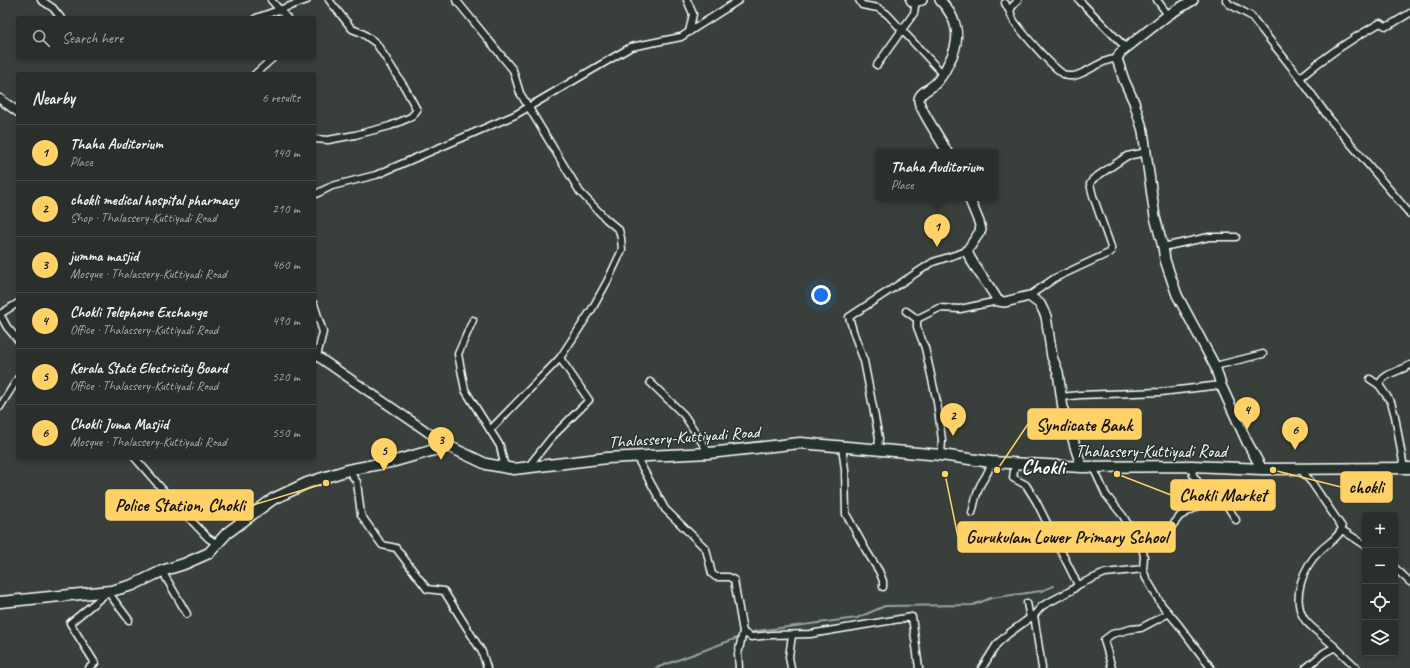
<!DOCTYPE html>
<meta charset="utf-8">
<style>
body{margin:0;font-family:Caveat,sans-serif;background:#373b38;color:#f1f3f6}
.controls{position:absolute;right:12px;bottom:12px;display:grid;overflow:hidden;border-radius:4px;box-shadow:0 2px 6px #0003}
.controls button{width:36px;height:36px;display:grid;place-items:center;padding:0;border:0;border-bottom:1px solid #474a48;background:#2b2f2c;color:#f1f3f6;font:20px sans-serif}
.you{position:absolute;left:821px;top:295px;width:14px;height:14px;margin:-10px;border:3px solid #fff;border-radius:50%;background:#1a73e8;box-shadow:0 0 0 6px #1a73e833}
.badge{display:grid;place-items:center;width:26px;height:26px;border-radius:50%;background:#ffd166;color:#111;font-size:13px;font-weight:700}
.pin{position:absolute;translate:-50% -33px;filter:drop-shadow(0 1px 2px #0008)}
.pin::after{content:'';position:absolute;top:21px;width:14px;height:12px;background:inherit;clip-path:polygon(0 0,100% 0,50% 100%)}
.popup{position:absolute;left:876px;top:149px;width:122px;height:52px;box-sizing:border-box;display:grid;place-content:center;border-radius:4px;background:#2b2f2c;filter:drop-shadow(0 1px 3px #0005);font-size:13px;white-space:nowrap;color:#a6a9a9}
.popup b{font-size:15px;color:#f1f3f6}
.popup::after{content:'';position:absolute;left:50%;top:100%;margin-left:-8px;border:8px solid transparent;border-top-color:#2b2f2c}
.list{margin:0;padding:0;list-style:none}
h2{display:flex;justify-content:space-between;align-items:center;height:52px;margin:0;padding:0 16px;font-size:17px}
h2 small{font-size:13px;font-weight:400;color:#a6a9a9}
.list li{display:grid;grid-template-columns:26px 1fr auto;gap:12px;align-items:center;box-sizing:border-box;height:56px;padding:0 16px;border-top:1px solid #474a48}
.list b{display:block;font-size:15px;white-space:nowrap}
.list p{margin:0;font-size:13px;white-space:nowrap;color:#a6a9a9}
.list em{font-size:13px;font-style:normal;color:#a6a9a9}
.icon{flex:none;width:22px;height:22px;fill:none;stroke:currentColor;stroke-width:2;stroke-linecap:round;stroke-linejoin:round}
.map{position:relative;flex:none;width:1410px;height:668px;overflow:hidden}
.search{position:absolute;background:#2b2f2c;box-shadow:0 2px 6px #0003;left:16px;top:16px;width:300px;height:44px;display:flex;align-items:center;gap:10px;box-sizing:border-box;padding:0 14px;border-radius:4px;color:#a6a9a9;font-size:15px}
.panel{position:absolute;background:#2b2f2c;box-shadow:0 2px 6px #0003;left:16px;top:72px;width:300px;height:388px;border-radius:4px}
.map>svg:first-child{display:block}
</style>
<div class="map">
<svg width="1410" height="668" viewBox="0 0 1410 668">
<rect width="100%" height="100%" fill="#393f3b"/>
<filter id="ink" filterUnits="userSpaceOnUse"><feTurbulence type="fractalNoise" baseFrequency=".025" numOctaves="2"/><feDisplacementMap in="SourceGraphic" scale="8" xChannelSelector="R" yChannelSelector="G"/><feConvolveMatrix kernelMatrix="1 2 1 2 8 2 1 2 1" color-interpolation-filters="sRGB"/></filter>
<g filter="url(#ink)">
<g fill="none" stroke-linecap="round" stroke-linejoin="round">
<g stroke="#91a6a7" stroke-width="2">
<polyline points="752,632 757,631 857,618 885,606 973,605 991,598 1041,591 1054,586"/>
<polyline points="656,668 740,637"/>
</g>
<g stroke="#fff" stroke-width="9">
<g id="minor">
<polyline points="41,0 53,8 61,18"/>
<polyline points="271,0 287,18"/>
<polyline points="456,0 513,70 520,93 580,192 606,219 619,230 621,238 622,250 608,280 592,309 560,358 490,430"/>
<polyline points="687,0 693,14 689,32"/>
<polyline points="859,0 862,5 878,8 887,14 943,74"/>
<path d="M 1018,0 L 1012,7 L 1010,12 C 1011,15 1012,18 1014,21 C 1021,31 1057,74 1068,76 C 1069,76 1073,76 1074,76 C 1090,72 1101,59 1117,59"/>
<polyline points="1079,0 1126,48"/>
<polyline points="1157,0 1168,15"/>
<path d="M 1226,0 L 1229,4 L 1251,16 L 1300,78 C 1324,57 1351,39 1380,23 L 1386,26 L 1390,25 L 1410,13"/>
<polyline points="1005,3 1011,14"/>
<polyline points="256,18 307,0"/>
<polyline points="877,65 914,13 915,7 913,2"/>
<polyline points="255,74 273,58"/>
<polyline points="1300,78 1329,118 1410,214"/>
<polyline points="314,139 328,140 355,135 390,126 411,117 417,110 405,88 376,43 362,33 352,29 329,0"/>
<polyline points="314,195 332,186 376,175 515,115 631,47 681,37 739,0"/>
<polyline points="1163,247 1209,237 1236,237"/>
<polyline points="1029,296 1055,278 1111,252 1111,247 1093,196 1090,184 1093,179 1127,156 1147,152"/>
<polyline points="18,303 0,314 7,327 18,340"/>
<polyline points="314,304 323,332 317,356"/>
<polyline points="906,311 917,319"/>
<polyline points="473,320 458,354 465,390 500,446 505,468"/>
<polyline points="1215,366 1263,354"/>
<polyline points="1370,379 1379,385"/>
<polyline points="650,382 684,415 709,453"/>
<polyline points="1061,397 1080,395 1161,392 1221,385"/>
<polyline points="0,407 18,378"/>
<polyline points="842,446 845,470 846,514 867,552 879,571 883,581 883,587"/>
<polyline points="878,450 879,438 864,361 854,334 849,317 933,262 967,251"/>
<polyline points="941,455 942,440 937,402 925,348 917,327 917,319 939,308 960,309 998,301"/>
<polyline points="636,456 665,509 706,549 712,574 716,577 729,577 734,580 743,632"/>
<polyline points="135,458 169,497 208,538 217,544"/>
<polyline points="1192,466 1193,475 1210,499"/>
<polyline points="528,467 551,438 589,400 560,358"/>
<polyline points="1093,467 1106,495 1123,516 1142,547 1144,556 1143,569 1146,578 1152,588 1161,604 1178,624 1211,668"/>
<path d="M 1404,468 L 1395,416 L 1391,402 L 1379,385 C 1383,373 1401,371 1410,365"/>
<path d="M 1300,469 L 1312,483 L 1342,527 C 1340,537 1328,543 1321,550 C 1304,565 1290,598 1305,620 C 1310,627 1328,640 1335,647"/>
<polyline points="348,470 357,482 361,515 382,545 396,548 427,589 444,591 482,652 487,668"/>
<path d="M 972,513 C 975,503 976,491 982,482 C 987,473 989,473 991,462"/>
<polyline points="1342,530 1365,545"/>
<polyline points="1142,547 1155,541 1169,530 1180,516 1220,494 1236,520"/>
<polyline points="1395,568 1410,582"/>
<polyline points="162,571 187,614"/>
<polyline points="1078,585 1105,573 1143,569"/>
<polyline points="1027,603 1030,618"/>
<polyline points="1034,615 1042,668"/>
<polyline points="89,668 95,663 70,623 108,592 129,620"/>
<polyline points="739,668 738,654 743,632 751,637 772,635 810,634 912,617 919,668"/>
<polyline points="791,668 789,657 792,635"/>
<polyline points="982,668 997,644 1008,634 1034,615 1042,606 1072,590 1078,585 1036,501 1026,485 1013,478 1015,463"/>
<polyline points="1112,668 1104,640 1112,634 1131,629 1141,628 1169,613"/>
<polyline points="1306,668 1324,653 1335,647 1357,668"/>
</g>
</g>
<g stroke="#fff" stroke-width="11">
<g id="tertiary">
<polyline points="0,99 18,112"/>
<polyline points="314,354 448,446"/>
</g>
</g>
<g stroke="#fff" stroke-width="12">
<g id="secondary">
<polyline points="911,0 913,2 922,0"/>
<path d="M 940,0 C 959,20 962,40 948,64 C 945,71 941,78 935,84 C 930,89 918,93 919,101 C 920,110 942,141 947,152"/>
<polyline points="1193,0 1168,15 1126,48 1120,53 1117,59 1124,80 1134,102 1143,131 1155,217 1163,247 1165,260 1177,295 1215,366 1221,385 1247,442 1262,469"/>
<path d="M 969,198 L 979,222 L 981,230 L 967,251 C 972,266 989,284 998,301 L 1005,302 L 1029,296 L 1040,304 L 1046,316 L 1052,357 L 1058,372 L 1064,416 L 1070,428 L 1076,450 L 1082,467"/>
</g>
</g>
<g stroke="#fff" stroke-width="13">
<polyline id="primary" points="0,602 111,591 133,585 162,571 184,564 209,553 227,533 273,499 307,483 348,470 395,461 448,446 486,464 514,469 607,458 709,453 800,443 941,455 991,462 1082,467 1192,466 1262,469 1410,468"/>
</g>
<use href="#minor" stroke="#26332d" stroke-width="6"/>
<use href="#tertiary" stroke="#26332d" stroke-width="8"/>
<use href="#secondary" stroke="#26332d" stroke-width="9"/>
<use href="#primary" stroke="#26332d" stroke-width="10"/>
</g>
</g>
<g text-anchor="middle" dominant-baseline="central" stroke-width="3" stroke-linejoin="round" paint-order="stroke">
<g font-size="17" fill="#fff" stroke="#26332d">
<text transform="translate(684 437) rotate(-4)">Thalassery-Kuttiyadi Road</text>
<text x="1151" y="451">Thalassery-Kuttiyadi Road</text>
</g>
<g font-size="21" font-weight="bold" fill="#fff" stroke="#26332d">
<text x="1043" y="467">Chokli</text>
</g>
</g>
<path fill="none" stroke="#ffd166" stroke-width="1.5" d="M997 470L1028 424M1273 470L1341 487M1117 474L1171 495M326 483L253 505M945 474L958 537"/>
<g fill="#ffd166" stroke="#26332d" stroke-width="1.5">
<circle cx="997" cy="470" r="4"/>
<circle cx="1273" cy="470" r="4"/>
<circle cx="1117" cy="474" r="4"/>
<circle cx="326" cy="483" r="4"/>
<circle cx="945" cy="474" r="4"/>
</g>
<g fill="#ffd166" stroke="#ffd166" stroke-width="1.5">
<rect x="1028" y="409" width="113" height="30" rx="4"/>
<rect x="1341" y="472" width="51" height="30" rx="4"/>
<rect x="1171" y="480" width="104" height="30" rx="4"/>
<rect x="106" y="490" width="147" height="30" rx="4"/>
<rect x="958" y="522" width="217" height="30" rx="4"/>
</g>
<g font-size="18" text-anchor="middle" font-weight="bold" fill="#111">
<text x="1084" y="431">Syndicate Bank</text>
<text x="1366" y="493">chokli</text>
<text x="1223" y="501">Chokli Market</text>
<text x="180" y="511">Police Station, Chokli</text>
<text x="1067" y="543">Gurukulam Lower Primary School</text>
</g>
</svg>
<div class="controls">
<button>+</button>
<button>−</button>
<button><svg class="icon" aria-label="locate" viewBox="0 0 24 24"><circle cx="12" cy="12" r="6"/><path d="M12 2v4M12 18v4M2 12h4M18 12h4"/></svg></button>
<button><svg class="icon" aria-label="layers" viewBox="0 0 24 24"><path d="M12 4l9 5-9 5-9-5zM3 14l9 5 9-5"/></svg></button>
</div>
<div class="you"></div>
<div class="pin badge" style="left:937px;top:247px">1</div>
<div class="popup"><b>Thaha Auditorium</b>Place</div>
<div class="pin badge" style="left:953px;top:436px">2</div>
<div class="pin badge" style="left:441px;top:460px">3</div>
<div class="pin badge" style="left:1247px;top:430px">4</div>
<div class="pin badge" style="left:384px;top:471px">5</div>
<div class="pin badge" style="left:1295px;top:450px">6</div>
<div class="search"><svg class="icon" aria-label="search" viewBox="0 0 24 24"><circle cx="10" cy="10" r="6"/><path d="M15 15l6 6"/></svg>Search here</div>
<section class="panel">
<h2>Nearby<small>6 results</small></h2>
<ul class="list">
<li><span class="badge">1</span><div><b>Thaha Auditorium</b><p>Place</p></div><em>140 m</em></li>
<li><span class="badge">2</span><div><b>chokli medical hospital pharmacy</b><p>Shop · Thalassery-Kuttiyadi Road</p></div><em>210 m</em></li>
<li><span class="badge">3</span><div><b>jumma masjid</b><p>Mosque · Thalassery-Kuttiyadi Road</p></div><em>460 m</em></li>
<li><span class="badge">4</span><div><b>Chokli Telephone Exchange</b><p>Office · Thalassery-Kuttiyadi Road</p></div><em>490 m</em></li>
<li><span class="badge">5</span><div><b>Kerala State Electricity Board</b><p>Office · Thalassery-Kuttiyadi Road</p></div><em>520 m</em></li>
<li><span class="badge">6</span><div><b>Chokli Juma Masjid</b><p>Mosque · Thalassery-Kuttiyadi Road</p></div><em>550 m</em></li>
</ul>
</section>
</div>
